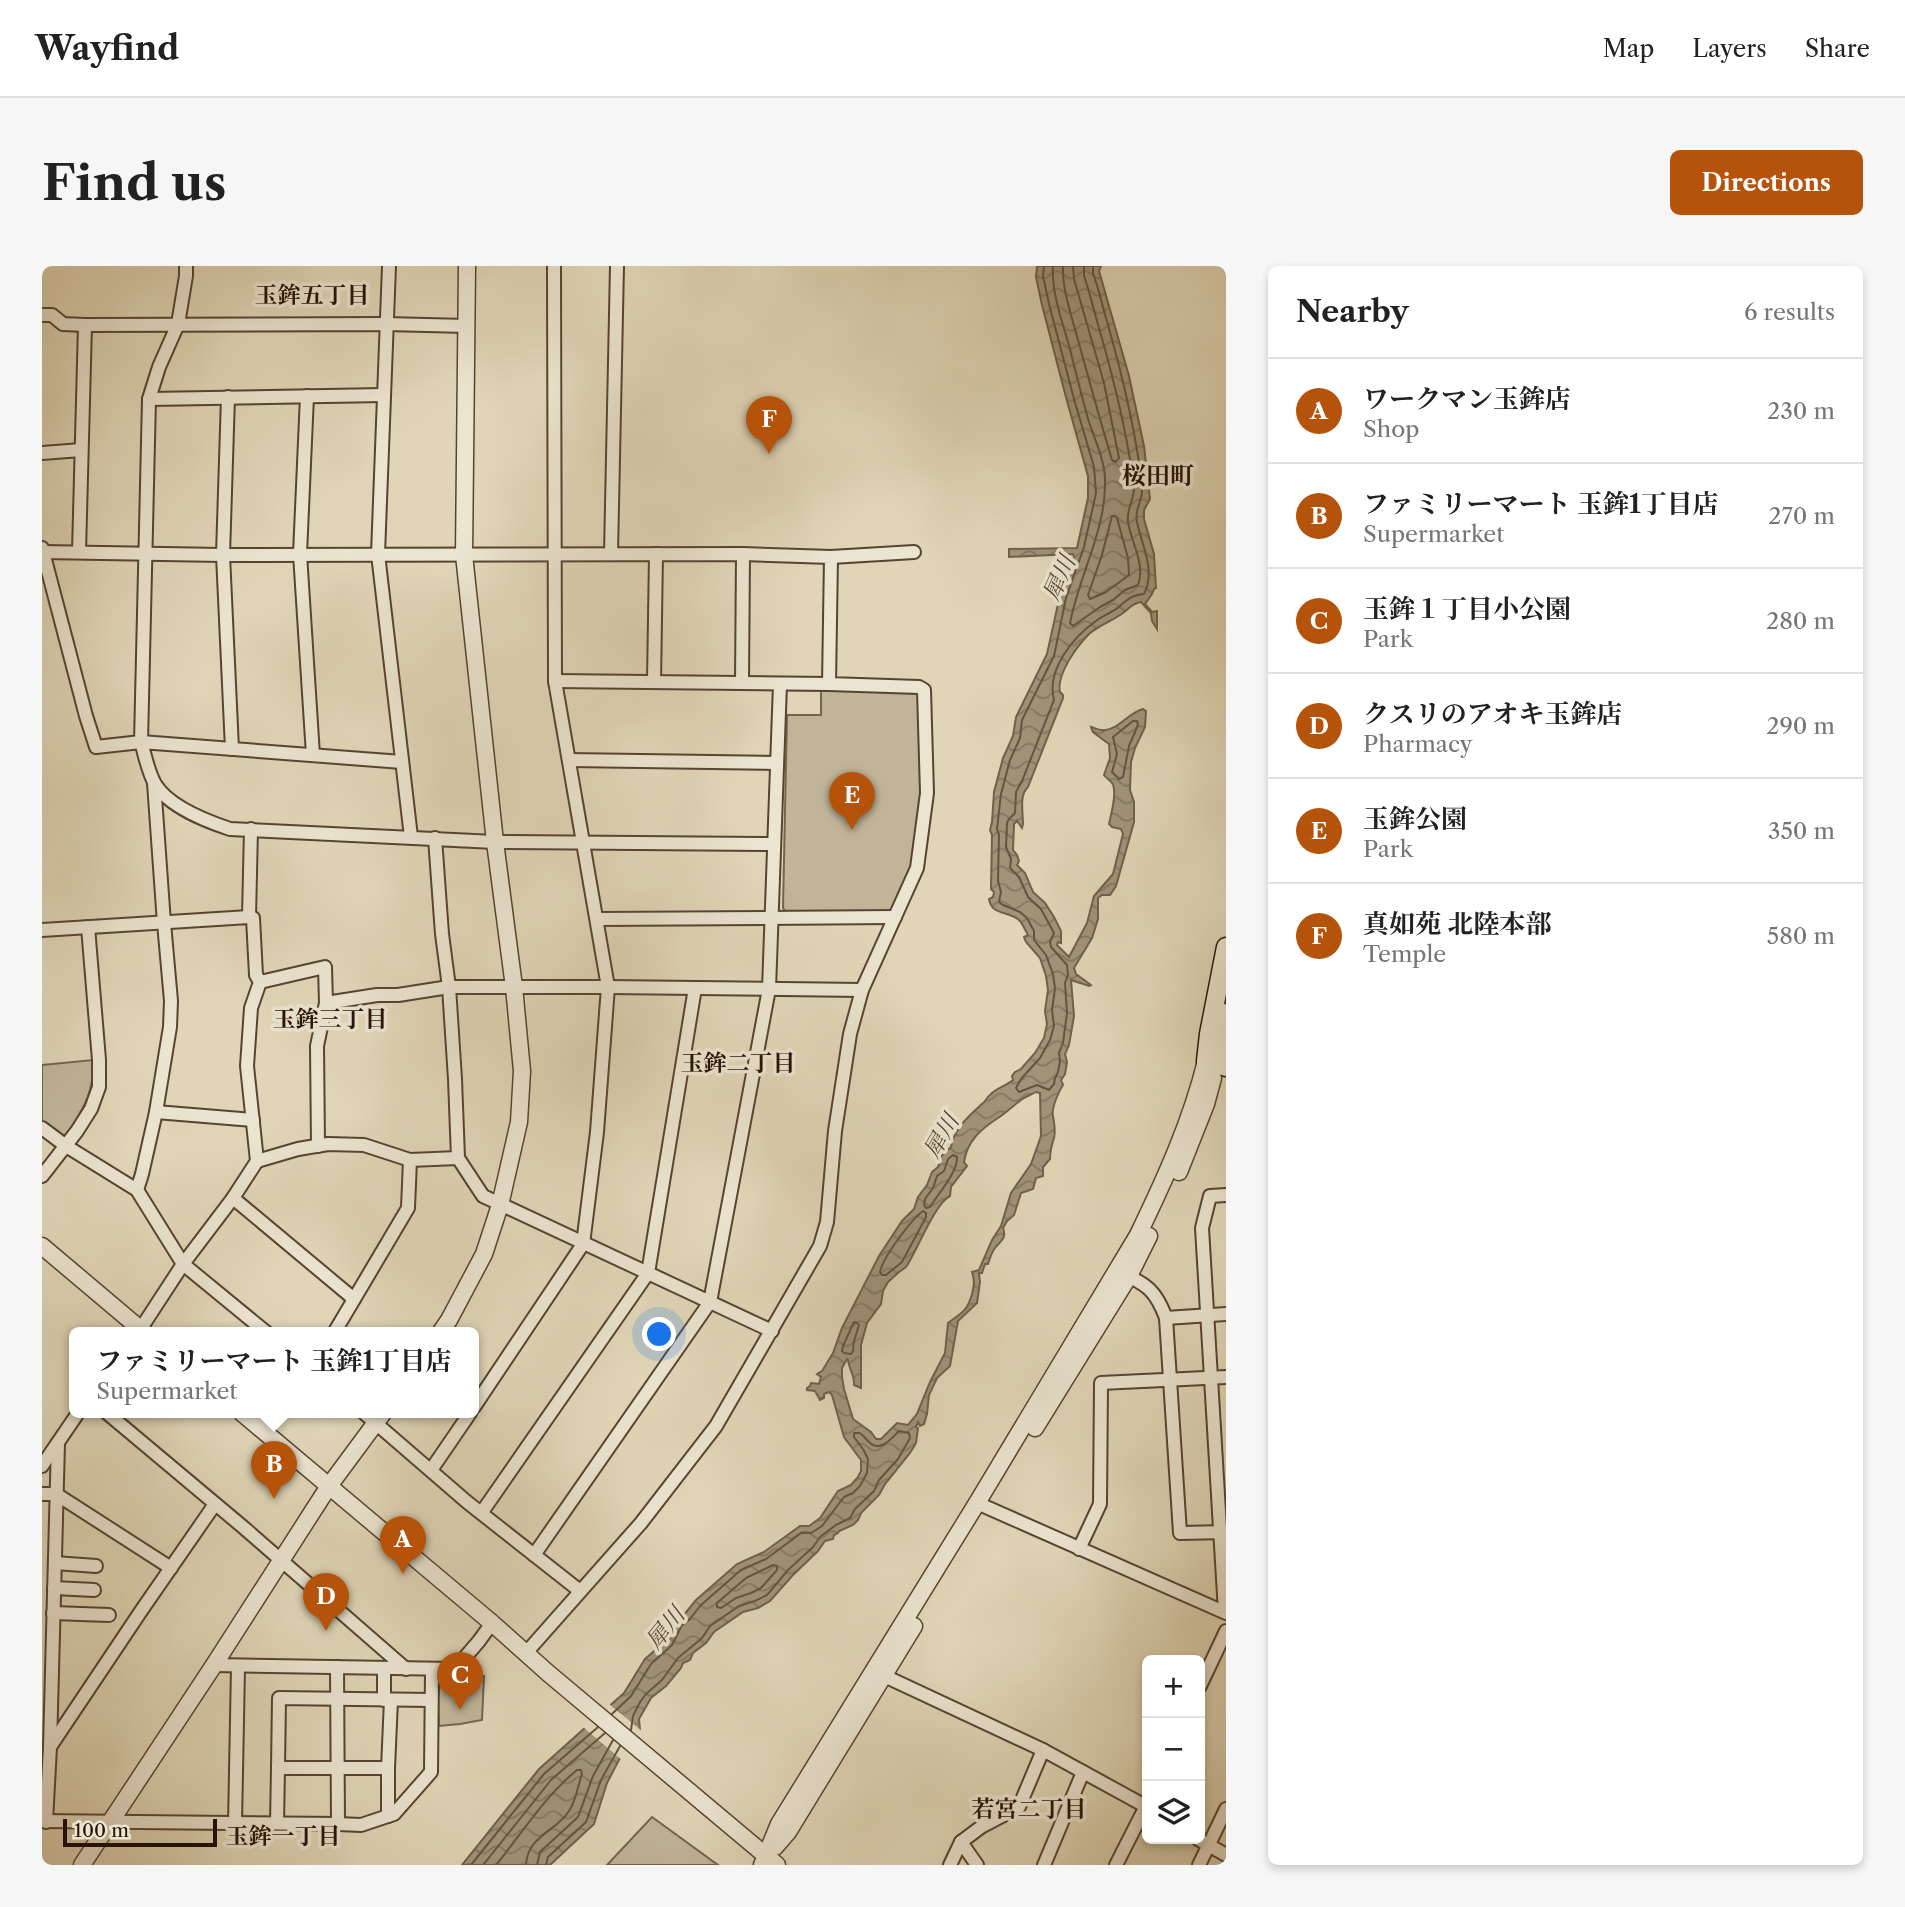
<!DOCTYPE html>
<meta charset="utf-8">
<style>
body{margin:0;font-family:"Libre Caslon Text","Noto Serif JP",serif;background:#f6f6f6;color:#222}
.controls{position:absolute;right:21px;bottom:21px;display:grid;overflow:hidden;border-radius:10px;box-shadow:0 4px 10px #0003}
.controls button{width:63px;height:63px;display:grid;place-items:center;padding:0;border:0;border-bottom:2px solid #e0e0e0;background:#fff;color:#222;font:35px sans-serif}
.scale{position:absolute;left:21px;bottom:18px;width:154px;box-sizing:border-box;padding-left:7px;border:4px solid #281304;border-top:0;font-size:19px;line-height:24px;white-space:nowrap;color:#281304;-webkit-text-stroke:5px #ebe4d0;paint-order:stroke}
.you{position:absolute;left:618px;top:1069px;width:24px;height:24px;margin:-18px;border:5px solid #fff;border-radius:50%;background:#1a73e8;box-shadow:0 0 0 10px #1a73e833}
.badge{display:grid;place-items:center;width:46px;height:46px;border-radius:50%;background:#b45309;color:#fff;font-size:23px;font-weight:700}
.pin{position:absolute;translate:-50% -58px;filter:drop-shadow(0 2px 4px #0008)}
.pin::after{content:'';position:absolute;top:37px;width:24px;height:21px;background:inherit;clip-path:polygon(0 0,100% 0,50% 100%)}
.popup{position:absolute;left:27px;top:1061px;width:410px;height:91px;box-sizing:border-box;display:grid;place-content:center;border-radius:10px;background:#fff;filter:drop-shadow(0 2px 5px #0005);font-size:23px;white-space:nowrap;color:#767676}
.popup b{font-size:26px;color:#222}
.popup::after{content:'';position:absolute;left:50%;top:100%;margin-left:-14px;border:14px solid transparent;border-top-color:#fff}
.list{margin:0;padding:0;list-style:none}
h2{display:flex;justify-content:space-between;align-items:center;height:91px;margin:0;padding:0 28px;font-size:30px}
h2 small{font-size:23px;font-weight:400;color:#767676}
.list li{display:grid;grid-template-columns:46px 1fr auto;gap:21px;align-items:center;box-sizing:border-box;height:105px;padding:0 28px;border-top:2px solid #e0e0e0}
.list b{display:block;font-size:26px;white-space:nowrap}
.list p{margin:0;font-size:23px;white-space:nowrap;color:#767676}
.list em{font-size:23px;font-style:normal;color:#767676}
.icon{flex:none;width:38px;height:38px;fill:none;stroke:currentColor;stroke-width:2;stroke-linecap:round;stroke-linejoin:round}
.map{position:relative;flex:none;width:1184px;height:1599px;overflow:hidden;border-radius:10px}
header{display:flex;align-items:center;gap:42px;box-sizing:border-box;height:98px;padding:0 35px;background:#fff;border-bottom:2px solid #e0e0e0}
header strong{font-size:33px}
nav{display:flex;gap:38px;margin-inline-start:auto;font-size:24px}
.intro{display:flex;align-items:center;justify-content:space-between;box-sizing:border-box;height:168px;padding:0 42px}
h1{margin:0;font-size:49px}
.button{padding:18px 32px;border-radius:10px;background:#b45309;color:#fff;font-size:24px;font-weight:700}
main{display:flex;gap:42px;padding:0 42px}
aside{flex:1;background:#fff;border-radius:10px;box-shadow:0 4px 10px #0003}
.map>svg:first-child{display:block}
</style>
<header>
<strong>Wayfind</strong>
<nav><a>Map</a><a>Layers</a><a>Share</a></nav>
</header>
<div class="intro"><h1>Find us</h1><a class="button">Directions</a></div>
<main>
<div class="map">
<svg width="1184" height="1599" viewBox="0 0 1184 1599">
<defs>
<pattern id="water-waves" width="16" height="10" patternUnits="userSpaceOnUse" patternTransform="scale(1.75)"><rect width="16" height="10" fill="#a1947a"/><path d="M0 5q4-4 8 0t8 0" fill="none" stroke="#837862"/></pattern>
</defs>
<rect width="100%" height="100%" fill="#e0d6b7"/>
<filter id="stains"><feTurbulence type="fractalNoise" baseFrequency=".00286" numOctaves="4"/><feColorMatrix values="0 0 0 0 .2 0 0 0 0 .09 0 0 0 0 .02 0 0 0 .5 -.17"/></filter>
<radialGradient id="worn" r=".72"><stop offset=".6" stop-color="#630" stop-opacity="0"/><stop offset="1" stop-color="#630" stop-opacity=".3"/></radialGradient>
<g fill="#c1b599" stroke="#74644e" stroke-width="2">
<polygon points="779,424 874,425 879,430 882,528 872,600 851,647 745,647 741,642 745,449 779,449"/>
<path d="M 51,794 C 52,828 42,841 25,869 L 21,870 L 0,856 L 0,799 Z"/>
<polygon points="399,1409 442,1410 440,1454 418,1458 397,1460 396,1433"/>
<polygon points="610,1551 676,1599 565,1599"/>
</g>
<path fill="url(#water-waves)" stroke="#71604b" stroke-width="2" fill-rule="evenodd" d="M 995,0 L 1059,0 L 1057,5 L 1087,110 L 1102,180 L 1108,233 L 1102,244 L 1102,253 L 1112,288 L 1114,322 L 1112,323 L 1110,328 L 1103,338 L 1110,346 L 1115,345 L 1115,363 L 1110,355 L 1109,347 L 1099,336 C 1090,337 1088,342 1081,347 C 1070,355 1058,359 1047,368 C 1035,380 1014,409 1018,426 L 1021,429 L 1021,432 L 986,521 C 977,529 981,546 981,558 L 980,562 L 975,555 L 972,558 L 971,584 L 975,589 L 977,595 L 975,599 L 983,607 L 991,626 L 1003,637 L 1012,651 L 1019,665 L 1019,677 L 1016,676 L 1015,679 L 1027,691 L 1045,657 L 1052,630 L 1071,608 L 1081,568 L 1079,563 L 1070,561 L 1067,558 C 1069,549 1076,525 1070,517 C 1068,514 1064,512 1062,509 L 1068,492 L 1067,478 L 1051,466 L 1049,461 C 1053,462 1056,464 1060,464 C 1074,466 1086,447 1101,443 L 1104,445 L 1103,461 L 1093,482 L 1089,496 L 1088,524 L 1092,536 L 1092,556 L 1074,620 L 1068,629 L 1060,629 L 1056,632 L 1056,653 L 1050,672 L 1032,702 L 1034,708 L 1049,719 L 1047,720 L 1029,714 L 1032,750 L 1027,779 L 1023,788 L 1025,796 L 1023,808 L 1019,814 L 1021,819 C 1017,825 1009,842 1011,850 C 1012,857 1014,864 1012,872 C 1010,878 1008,885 1008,893 L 1001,901 L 1001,910 L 994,912 L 991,923 L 979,927 L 972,949 L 965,955 L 961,962 C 965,973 959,974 953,982 C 949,987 948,993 946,998 L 943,998 L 940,1007 L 937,1007 L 938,1016 L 935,1037 L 916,1055 L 908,1100 L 895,1112 L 887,1129 L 885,1148 L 882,1158 L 878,1160 L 876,1156 L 874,1161 L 876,1162 L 874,1177 L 868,1187 L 843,1218 L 837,1229 L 819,1247 L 816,1254 L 811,1259 L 797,1265 L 796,1267 L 792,1269 L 791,1273 L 783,1275 L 776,1285 L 751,1309 L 728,1335 L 716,1342 L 701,1346 L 672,1366 L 664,1377 L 651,1387 L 648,1394 L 641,1397 L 639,1402 L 624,1420 L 609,1432 L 597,1453 L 598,1464 L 578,1492 L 565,1517 L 552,1558 L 508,1599 L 420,1599 L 497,1503 L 582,1427 L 603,1393 L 624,1375 L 632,1362 L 633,1355 L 641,1350 L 654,1334 L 695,1298 L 722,1286 L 758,1260 L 767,1260 L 778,1252 L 796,1225 L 809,1219 L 816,1211 L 819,1205 L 819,1194 L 802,1171 L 790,1129 L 787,1126 L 782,1128 L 782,1132 L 778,1134 L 773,1125 L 765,1124 L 765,1122 L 768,1120 L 769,1117 L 777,1118 L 779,1111 L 775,1108 L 780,1105 L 791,1087 L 800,1062 L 837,990 L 860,955 L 872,943 L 876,931 L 885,919 L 890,906 L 896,901 L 900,889 L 909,881 C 912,862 928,849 941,837 C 944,835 945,831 948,829 C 954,822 964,820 971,814 L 970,810 L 973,806 L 979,803 L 993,787 L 1002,772 L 1005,758 L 1003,745 L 1006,724 L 1004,710 L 998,692 L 984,676 L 982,671 L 986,669 C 983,664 981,658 977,654 C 965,644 950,650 947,633 L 951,631 L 952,626 L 949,623 L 950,569 L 948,564 L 950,556 L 952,526 L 961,492 L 971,470 L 974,451 L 1005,388 L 1018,329 L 1032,290 L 1031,288 L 967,291 L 967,283 L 1035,282 L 1046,232 L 1046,210 L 1025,135 L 1000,39 L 994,11 ZM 994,826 L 998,827 L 999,870 L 989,898 L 969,927 L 959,960 L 950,974 L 937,1004 L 930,1006 C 933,1015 932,1019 930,1028 C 925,1046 920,1046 906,1057 L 903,1087 L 888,1116 L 875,1148 L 866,1159 L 855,1157 L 839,1173 L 834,1173 L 829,1166 L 811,1153 L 802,1123 L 800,1111 L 800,1102 L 805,1093 L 806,1094 C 807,1103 813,1110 812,1119 L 819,1122 L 819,1079 L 825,1057 L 839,1038 L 841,1025 L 846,1016 L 857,1006 L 864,1001 C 875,985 893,937 908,930 L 909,921 L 925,900 L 922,896 C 925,875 939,863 956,852 C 964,847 971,840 979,834 C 984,830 989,829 994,826 Z"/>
<polygon fill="#e0d6b7" points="566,1437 601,1466 581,1495 541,1461"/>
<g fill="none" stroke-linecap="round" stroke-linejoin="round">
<g stroke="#64543f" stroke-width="2">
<path d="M 1002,0 L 1001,10 L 1007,38 L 1032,133 L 1052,201 L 1054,227 L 1042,281 L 1024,332 L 1012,390 L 980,454 L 978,472 L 968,494 L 959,528 L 955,563 L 957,569 L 956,615 L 959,626 L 957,636 L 961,639 L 978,646 L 985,652 L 992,665 L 992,674 L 1004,689 L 1011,708 L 1013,723 L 1010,744 L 1012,760 L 1008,774 L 998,792 L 979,813 L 974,822 L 977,826 L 995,819 L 1007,824 L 1012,818 L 1013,812 L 1016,806 L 1018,795 L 1017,787 L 1021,777 L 1025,747 L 1023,717 L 1026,709 L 1025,699 L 1009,681 L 1008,676 L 1012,667 L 999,643 L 986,631 L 977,611 L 968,602 L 969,593 L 964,581 L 965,557 L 967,553 L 973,547 L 974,526 L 980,515 L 1012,434 C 1004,404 1031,371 1054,355 C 1061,349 1072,346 1078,340 C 1086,333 1090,329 1102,328 C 1114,305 1100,280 1095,256 C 1092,240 1102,236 1100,220 C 1094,165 1081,112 1066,59 C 1061,42 1057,24 1051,7 L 1051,0"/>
<path d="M 1011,0 C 1009,26 1021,58 1028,83 C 1034,107 1040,132 1047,156 C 1053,174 1062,193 1063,212 C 1065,263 1037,309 1028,357 L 1031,360 L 1058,341 L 1071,334 L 1083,324 L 1096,319 C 1104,299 1089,276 1086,256 C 1084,243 1093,233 1092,220 C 1085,166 1072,114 1057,62 C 1052,45 1048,27 1042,10 L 1042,0"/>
<path d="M 1021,0 C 1020,24 1030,51 1036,74 C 1047,114 1058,154 1070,194 L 1074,196 L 1077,192 L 1062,117 L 1032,13 L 1031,0"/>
<polygon points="1070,250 1073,250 1075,252 1086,292 1087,309 1064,326 1048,333 1046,329 1060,289"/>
<polygon points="1091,455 1095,455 1096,459 1087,480 1081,511 1077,513 1070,506 1075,488 1071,471"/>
<path d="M 911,889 L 915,891 C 916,906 896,928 888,941 L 884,942 L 882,939 L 883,933 L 891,922 L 895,910 L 902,905 L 906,893 Z"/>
<path d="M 881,945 L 884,947 L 884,951 L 860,996 L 844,1009 L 840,1009 L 838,1006 C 841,991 869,954 881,945 Z"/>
<polygon points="812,1056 815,1057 817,1059 812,1075 811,1085 809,1088 802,1087 800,1085 801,1080"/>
<polygon points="731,1299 735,1300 735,1304 719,1322 709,1327 694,1332 679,1342 675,1341 675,1337 704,1312"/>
<path d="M 570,1448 L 589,1430 L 609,1398 L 630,1379 L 640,1359 L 647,1354 L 659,1339 L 699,1304 L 724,1293 L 759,1267 L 769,1267 L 780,1260 L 802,1231 L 811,1227 L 818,1220 L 825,1207 L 826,1193 L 821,1183 L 812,1171 L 812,1167 L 818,1167 C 822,1170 824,1173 827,1176 C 838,1187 849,1173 857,1165 L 867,1167 L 868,1172 L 856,1193 L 837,1214 L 832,1225 L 813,1243 L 808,1252 L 794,1259 L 779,1270 L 771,1281 L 746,1304 L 725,1329 L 713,1335 L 697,1340 L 668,1360 L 660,1372 L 636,1392 L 620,1414 L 604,1428 L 598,1436 L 591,1450 L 589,1464"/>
<polyline points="429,1599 502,1508 556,1461"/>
<polyline points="441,1599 509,1514 563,1467"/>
<path d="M 454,1599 C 480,1567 503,1530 535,1504 L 539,1504 L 540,1508 C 536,1519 534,1535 527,1545 C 515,1565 485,1570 484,1599"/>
<polyline points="495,1599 498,1586 536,1551 551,1510 571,1474"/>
<polyline points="504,1599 506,1591 544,1556 559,1514 578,1480"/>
</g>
<g stroke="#564431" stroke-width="16">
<g id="minor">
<path d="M 144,0 L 144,10 L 136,58 L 117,101 L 107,133 L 99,476 C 103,489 106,506 113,518 C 127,541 164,555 188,563 L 453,576 L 732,578"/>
<polyline points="347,0 336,288 369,571"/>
<polyline points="0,49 10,49 21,58 43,59 344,58 425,60"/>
<polyline points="265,130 258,288 271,489"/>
<polyline points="186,131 181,289 190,483"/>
<polyline points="107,133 342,129"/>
<polyline points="0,187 39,184"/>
<polyline points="0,282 44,450 54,481 99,476 360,496"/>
<polyline points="0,286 181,289 701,288 789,291 787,418 877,421 882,424 885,527 875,602 820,724 808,768 793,865 785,956 778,980 674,1160 599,1257 483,1388"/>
<polyline points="37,286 43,59"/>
<polyline points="569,288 575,0"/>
<polyline points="789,291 872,286"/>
<polyline points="513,415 787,418"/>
<polyline points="612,416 614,288"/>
<polyline points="700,417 701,288"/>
<polyline points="527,494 735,497"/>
<polyline points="393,572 400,668 407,721 413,813 416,892 441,930 730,1065"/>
<polyline points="207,651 209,563"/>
<polyline points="555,653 853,651"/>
<polyline points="0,664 207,651 211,652 214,709 218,716 209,742 205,800 215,895 191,932 141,998 96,1067"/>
<polyline points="218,716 283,701 284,737 275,780 276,880"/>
<polyline points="284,737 335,729 356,729 407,721 566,721 820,724"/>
<polyline points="114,846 211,854"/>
<polyline points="0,862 24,880 95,924 141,998 225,1067"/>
<polyline points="215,895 256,883 286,878 322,879 368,894 416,892"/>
<polyline points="0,910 35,865 49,843 57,821 57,794 46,661"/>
<polyline points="95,924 100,908 114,846 128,761 129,735 122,657 112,517"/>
<polyline points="191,932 312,1033"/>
<path d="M 1079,1007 C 1105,1018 1114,1025 1124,1052 L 1184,1048"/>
<polyline points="1124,1052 1138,1267 1184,1266"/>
<polyline points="292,1067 366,942 368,894"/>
<polyline points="432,1141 541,978 555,866 566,721 513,415 512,0"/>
<polyline points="65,1147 201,1261 364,1403"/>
<polyline points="322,1147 425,1236 538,1325"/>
<polyline points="0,1200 36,1147"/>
<polyline points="389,1204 428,1147"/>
<polyline points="0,1228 14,1228 129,1302"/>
<polyline points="935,1237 1184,1347"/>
<polyline points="440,1246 606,1007 653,722"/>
<polyline points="1037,1283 1058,1238 1059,1117 1184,1111"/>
<polyline points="492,1289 668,1036 727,723 738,418"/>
<polyline points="13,1297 54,1300"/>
<polyline points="12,1322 52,1324"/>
<polyline points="1183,1346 1160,962 1168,930 1184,929"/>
<polyline points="11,1347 67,1349"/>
<polyline points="172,1399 413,1403 437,1375 450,1357"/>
<polyline points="295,1401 296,1558"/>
<polyline points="836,1407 1001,1484 1105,1541"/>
<polyline points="1158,1420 1184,1365"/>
<polyline points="342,1434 342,1402"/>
<polyline points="8,1481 99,1345 173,1238"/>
<polyline points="236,1502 237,1432 389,1434"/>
<polyline points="346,1550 346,1502"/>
<polyline points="0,1555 296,1558 319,1559 352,1548 389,1506 390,1404"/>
<polyline points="4,1556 8,1481 16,1177"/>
<polyline points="235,1557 236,1502 346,1502 349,1434"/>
<polyline points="193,1558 196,1401"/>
<polyline points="1156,1573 1184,1589"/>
<polyline points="919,1576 935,1599"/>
<polyline points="908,1599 919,1576 939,1561 977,1541 1001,1484"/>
<polyline points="1002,1599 1041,1506"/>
<polyline points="1074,1599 1105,1538"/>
<polyline points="1157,1599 1184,1543"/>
</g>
</g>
<g stroke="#564431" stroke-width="19">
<g id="tertiary">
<polyline points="1137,906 1164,838 1171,812"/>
<polyline points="0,980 103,1067"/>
<polyline points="398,1067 407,1054 442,988 458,939 477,856 480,805 472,721 453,576 422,289 425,0"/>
<polyline points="200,1147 450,1357 506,1407 735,1599"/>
<polyline points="993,1162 1087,1010 1107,970"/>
<polyline points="733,1581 746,1566 872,1360"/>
<polyline points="40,1599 172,1399 287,1220 341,1147"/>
<path d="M 720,1599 L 737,1558 L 935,1237 L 1096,969 C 1123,913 1149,856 1164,795"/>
</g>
</g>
<g stroke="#281304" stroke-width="21">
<g id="secondary">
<polyline points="1184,681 1167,768 1164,795 1184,801"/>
<polyline points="1175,795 1184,747"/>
</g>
</g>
<use href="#minor" stroke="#ebe4d0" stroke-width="12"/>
<use href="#tertiary" stroke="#ebe4d0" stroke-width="16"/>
<use href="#secondary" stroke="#ebe4d0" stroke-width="18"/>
</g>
<g text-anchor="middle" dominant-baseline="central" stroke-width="7" stroke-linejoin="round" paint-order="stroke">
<g font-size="23" font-weight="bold" fill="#281304" stroke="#ebe4d0">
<text x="270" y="29">玉鉾五丁目</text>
<text x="288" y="753">玉鉾三丁目</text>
<text x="696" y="797">玉鉾二丁目</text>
<text x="987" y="1543">若宮二丁目</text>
<text x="241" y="1570">玉鉾一丁目</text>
</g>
<g font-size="23" font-style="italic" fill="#584733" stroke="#ebe4d0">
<text transform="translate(1017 312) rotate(-66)">犀川</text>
<text transform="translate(899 870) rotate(-60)">犀川</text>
<text transform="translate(623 1362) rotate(-51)">犀川</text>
</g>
<g font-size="24" font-weight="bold" fill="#281304" stroke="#ebe4d0">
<text x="1116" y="209">桜田町</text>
</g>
</g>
<rect width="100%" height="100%" filter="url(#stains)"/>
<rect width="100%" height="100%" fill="url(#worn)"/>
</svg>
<div class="controls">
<button>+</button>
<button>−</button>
<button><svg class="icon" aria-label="layers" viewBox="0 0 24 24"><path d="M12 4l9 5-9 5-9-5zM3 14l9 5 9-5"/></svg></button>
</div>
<div class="scale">100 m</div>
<div class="you"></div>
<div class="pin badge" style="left:361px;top:1308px">A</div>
<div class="pin badge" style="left:232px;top:1233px">B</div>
<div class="popup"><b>ファミリーマート 玉鉾1丁目店</b>Supermarket</div>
<div class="pin badge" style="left:418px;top:1444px">C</div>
<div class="pin badge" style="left:284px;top:1365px">D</div>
<div class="pin badge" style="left:810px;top:564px">E</div>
<div class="pin badge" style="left:727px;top:188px">F</div>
</div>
<aside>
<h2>Nearby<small>6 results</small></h2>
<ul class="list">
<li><span class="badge">A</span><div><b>ワークマン玉鉾店</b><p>Shop</p></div><em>230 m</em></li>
<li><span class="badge">B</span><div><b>ファミリーマート 玉鉾1丁目店</b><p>Supermarket</p></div><em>270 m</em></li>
<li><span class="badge">C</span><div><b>玉鉾１丁目小公園</b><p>Park</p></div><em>280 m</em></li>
<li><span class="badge">D</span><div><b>クスリのアオキ玉鉾店</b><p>Pharmacy</p></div><em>290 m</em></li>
<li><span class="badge">E</span><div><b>玉鉾公園</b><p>Park</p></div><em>350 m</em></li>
<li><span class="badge">F</span><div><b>真如苑 北陸本部</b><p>Temple</p></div><em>580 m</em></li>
</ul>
</aside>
</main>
